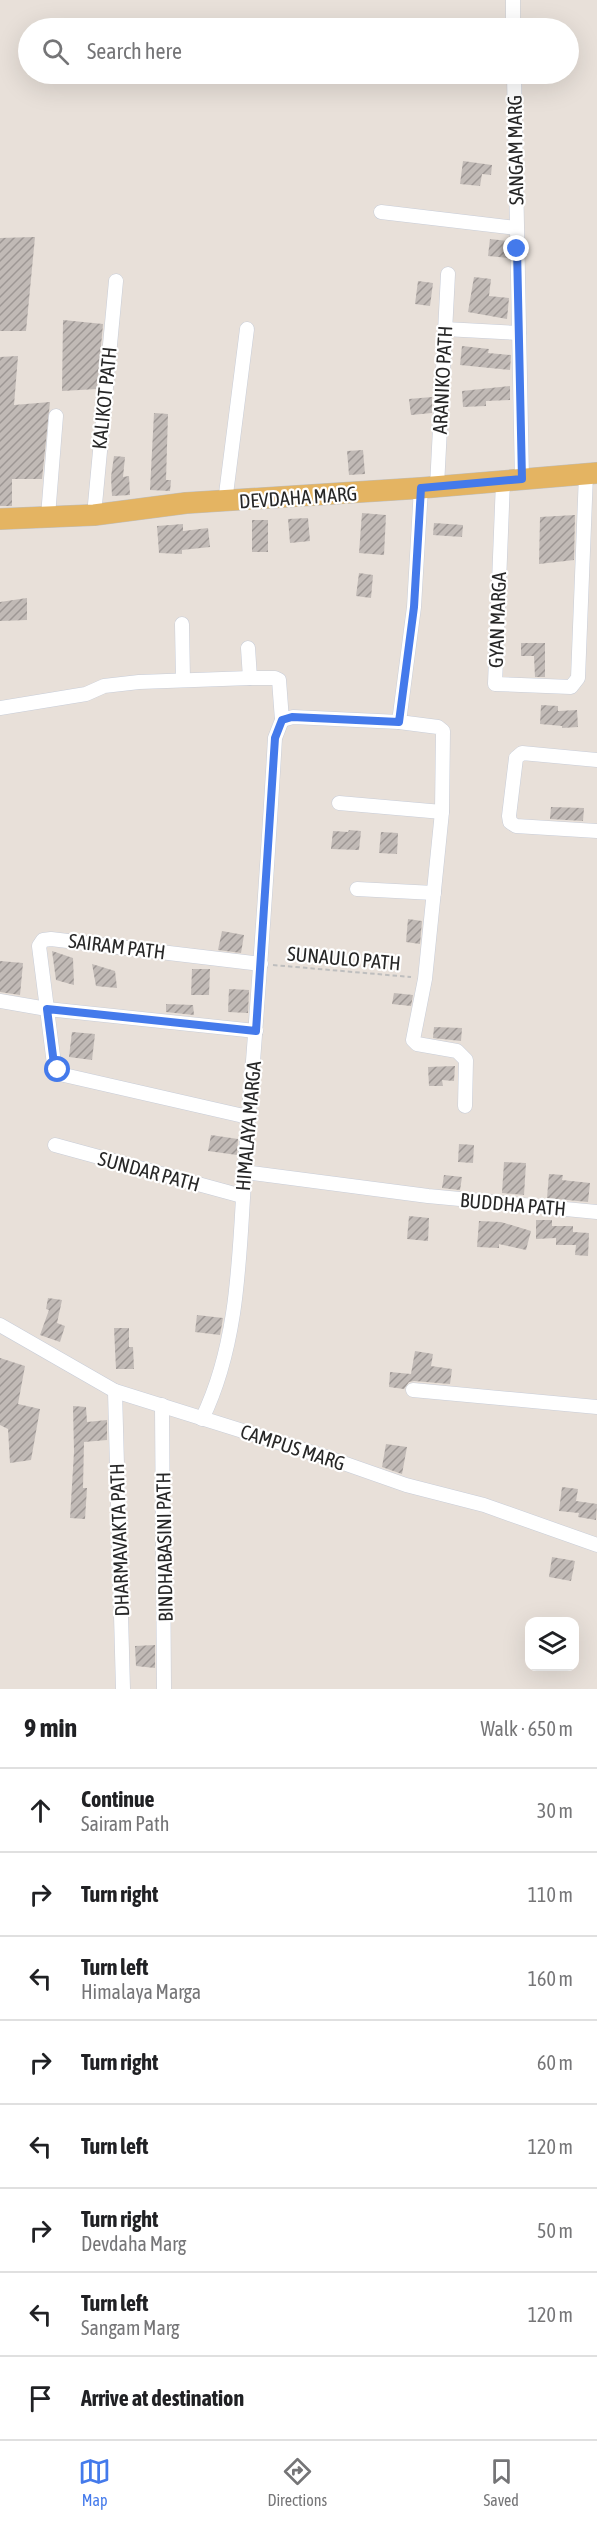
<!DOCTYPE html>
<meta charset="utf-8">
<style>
body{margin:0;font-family:"Asap Condensed",sans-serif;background:#f6f6f6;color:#202124}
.controls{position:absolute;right:18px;bottom:18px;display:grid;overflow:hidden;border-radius:12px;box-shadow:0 6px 24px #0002}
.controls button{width:54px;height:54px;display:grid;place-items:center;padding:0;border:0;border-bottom:2px solid #e0e0e0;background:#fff;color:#202124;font:30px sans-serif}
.stop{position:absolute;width:18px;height:18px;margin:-14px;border:4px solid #447aeb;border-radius:50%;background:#fff}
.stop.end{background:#447aeb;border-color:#fff;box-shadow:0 2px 6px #0008}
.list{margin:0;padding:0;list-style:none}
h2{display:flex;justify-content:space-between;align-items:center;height:78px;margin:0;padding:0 24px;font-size:26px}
h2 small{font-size:20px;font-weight:400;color:#757577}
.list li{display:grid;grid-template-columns:39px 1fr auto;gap:18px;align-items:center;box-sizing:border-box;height:84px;padding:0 24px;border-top:2px solid #e0e0e0}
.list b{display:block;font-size:22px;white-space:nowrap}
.list p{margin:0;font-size:20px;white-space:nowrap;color:#757577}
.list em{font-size:20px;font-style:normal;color:#757577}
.icon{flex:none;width:33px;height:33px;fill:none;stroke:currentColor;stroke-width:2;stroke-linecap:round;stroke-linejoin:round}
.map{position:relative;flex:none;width:597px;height:1689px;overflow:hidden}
.search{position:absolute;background:#fff;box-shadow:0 6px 24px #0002;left:18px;right:18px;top:18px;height:66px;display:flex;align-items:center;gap:15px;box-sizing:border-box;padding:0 21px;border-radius:33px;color:#757577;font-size:22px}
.sheet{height:750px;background:#fff}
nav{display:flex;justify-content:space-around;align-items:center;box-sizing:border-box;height:84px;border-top:2px solid #e0e0e0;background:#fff;font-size:16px;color:#757577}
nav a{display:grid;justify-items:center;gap:3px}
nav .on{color:#447aeb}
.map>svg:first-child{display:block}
</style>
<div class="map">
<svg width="597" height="1689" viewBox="0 0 597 1689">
<defs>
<pattern id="building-hatch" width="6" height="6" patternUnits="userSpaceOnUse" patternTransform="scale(1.5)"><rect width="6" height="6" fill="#c1bab6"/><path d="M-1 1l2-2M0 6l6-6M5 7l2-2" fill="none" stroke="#9d9794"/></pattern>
</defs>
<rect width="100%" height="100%" fill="#e8e0d9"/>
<g fill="url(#building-hatch)">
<polygon points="463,161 492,165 491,175 482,174 480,186 460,184"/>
<polygon points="35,237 26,331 0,331 0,238"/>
<polygon points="490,239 508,241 509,258 488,256"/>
<polygon points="474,277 491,279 489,296 509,298 507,319 468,312"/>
<polygon points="418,281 433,283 430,306 415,304"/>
<polygon points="63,320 103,324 97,389 62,391"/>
<polygon points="462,346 489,349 488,353 511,355 510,370 460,365"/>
<polygon points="18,356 14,405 50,402 42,479 12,479 12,506 0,506 0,357"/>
<polygon points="510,386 510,400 486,401 486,406 463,407 462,391"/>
<polygon points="432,397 432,413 411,415 409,399"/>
<polygon points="154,413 168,414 166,480 171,480 170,491 150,490"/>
<polygon points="363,450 365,474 349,475 347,451"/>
<polygon points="114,456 125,457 123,477 129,476 130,495 112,496 111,477"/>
<polygon points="362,513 386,515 384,555 359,553"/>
<polygon points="575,515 574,560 539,564 540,517"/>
<polygon points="308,518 310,541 290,543 288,519"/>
<rect x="252" y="520" width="16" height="32"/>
<polygon points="434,523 463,525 462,537 433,535"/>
<polygon points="183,524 183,531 208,528 210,547 182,550 182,554 159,553 157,526"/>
<polygon points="359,573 373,575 371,598 356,596"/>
<polygon points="27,598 27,620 0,621 0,602"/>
<polygon points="521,643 545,643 545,677 535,677 534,656 521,656"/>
<polygon points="541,705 558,706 558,711 577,710 578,727 562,728 562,726 540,724"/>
<polygon points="551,807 584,808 583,821 550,819"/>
<polygon points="349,830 361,831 359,850 331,849 333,831 348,832"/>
<polygon points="381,832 398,833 397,854 379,853"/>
<polygon points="408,919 422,921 420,944 406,942"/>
<polygon points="222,931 244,935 241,953 218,950"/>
<polygon points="52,951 73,958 74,985 56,980"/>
<polygon points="0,961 23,963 20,995 0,992"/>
<polygon points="92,964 115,971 117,988 96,986"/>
<polygon points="192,969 210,969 209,995 191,995"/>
<polygon points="229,989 249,990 248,1013 228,1012"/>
<polygon points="394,993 413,995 411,1006 392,1004"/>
<polygon points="166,1004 193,1005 194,1015 166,1012"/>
<polygon points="434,1027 462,1028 461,1041 433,1038"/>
<polygon points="72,1032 95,1034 92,1060 69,1057"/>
<polygon points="455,1066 454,1081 442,1080 443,1086 429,1086 428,1067"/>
<polygon points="211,1135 238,1139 237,1155 208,1151"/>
<polygon points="459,1144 474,1145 473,1163 458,1162"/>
<polygon points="504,1162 526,1163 524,1195 502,1193"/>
<polygon points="549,1174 563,1175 562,1180 590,1183 588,1202 547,1198"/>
<polygon points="444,1175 462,1177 460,1190 442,1188"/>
<polygon points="409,1216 429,1218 428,1241 407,1239"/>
<polygon points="536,1220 552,1220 552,1226 573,1226 573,1232 589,1233 588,1256 575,1255 576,1245 556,1245 556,1238 536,1239"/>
<polygon points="479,1221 501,1222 531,1231 526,1250 499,1244 499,1248 477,1247"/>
<polygon points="48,1298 62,1300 57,1323 65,1326 60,1342 40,1335 49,1310 46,1309"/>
<polygon points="197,1315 223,1318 220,1335 195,1332"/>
<polygon points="114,1328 129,1328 129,1347 133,1347 134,1369 116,1369"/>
<polygon points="415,1351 433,1354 431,1366 452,1369 450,1384 414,1381 409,1382 404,1389 389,1387 390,1372 411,1374"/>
<polygon points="0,1358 25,1366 18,1404 40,1409 31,1460 10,1463 8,1429 0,1425"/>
<polygon points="73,1406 86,1407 87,1422 107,1420 107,1440 84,1442 83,1488 87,1488 85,1519 70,1518 74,1452"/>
<polygon points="386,1444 407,1447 402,1474 382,1467"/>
<polygon points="562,1487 578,1489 576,1501 597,1504 596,1520 578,1517 579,1513 559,1511"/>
<polygon points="552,1557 575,1561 571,1581 549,1577"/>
<polygon points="155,1645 155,1668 136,1666 135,1646"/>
</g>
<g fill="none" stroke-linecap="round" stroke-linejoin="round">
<g stroke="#c8cdd8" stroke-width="15">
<g id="minor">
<polyline points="513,0 513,28"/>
<polyline points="514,74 522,479"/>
<polyline points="381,212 516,228"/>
<polyline points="445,329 519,333"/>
<polyline points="503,481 495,684 571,687 578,678 586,474"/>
<polyline points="437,486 448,274"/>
<polyline points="421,488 414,607 399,722 438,727 443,731 442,812 425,979 413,1040 417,1044 457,1051 466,1060 465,1106"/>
<polyline points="225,502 247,329"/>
<polyline points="94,515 116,281"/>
<polyline points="48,516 56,416"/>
<polyline points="182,624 183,680"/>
<polyline points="248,648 250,678"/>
<path d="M 0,708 L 86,694 L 104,686 L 139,682 L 250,678 L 275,678 L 279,680 L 282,720 L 275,738 C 267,876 257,1013 246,1151 C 239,1241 242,1337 202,1419"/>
<polyline points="282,720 293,717 399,722"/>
<polyline points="597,760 522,753 516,758 509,816 510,822 516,826 597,831"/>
<polyline points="339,803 442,812"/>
<polyline points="357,889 434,893"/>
<polyline points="0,1001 47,1009 256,1031"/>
<polyline points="248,1117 64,1075 54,1064 39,946 43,940 51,939 261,964"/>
<polyline points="55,1145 242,1196"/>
<polyline points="244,1172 428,1196 597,1212"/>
<polyline points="0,1325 115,1391 329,1458 406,1485 484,1505 597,1545"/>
<polyline points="413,1390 597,1407"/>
<polyline points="115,1391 123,1689"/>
<polyline points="162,1405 164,1689"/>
</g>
</g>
<g stroke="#bebebe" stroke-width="22">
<polyline id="primary" points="0,519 94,515 186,503 421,488 597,473"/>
</g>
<polyline stroke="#bebebe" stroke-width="2" stroke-dasharray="4.5 3" stroke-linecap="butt" points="273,965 411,977"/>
<use href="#minor" stroke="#fff" stroke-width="14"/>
<use href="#primary" stroke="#e4b462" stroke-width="21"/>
</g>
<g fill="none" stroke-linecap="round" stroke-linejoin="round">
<polyline stroke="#447aeb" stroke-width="8" points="58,1070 54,1064 47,1009 256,1031 275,738 282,720 292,717 399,722 414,607 421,488 522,479 517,249"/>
</g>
<g text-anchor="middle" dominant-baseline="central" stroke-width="4.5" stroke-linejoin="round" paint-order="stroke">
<g font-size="20" fill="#272727" stroke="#fff">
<text transform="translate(515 150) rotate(-91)">SANGAM MARG</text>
<text transform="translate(442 380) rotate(-87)">ARANIKO PATH</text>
<text transform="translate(104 398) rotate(-84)">KALIKOT PATH</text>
<text transform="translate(298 497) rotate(-4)">DEVDAHA MARG</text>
<text transform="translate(497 620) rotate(-88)">GYAN MARGA</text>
<text transform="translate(117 946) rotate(7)">SAIRAM PATH</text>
<text transform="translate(344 958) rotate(5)">SUNAULO PATH</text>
<text transform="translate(248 1126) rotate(-85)">HIMALAYA MARGA</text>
<text transform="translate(149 1171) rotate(15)">SUNDAR PATH</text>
<text transform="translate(513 1204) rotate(5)">BUDDHA PATH</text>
<text transform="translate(293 1447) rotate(18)">CAMPUS MARG</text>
<text transform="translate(119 1540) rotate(-92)">DHARMAVAKTA PATH</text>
<text transform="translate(164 1547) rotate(-91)">BINDHABASINI PATH</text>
</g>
</g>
</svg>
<div class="controls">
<button><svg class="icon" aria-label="layers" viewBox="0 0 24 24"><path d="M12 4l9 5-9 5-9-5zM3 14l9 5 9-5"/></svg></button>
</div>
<div class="stop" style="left:58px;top:1070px"></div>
<div class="stop end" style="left:517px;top:249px"></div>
<div class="search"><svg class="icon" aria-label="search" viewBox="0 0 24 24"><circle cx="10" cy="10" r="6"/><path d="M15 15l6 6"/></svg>Search here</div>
</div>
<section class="sheet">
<h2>9 min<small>Walk · 650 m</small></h2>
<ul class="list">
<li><svg class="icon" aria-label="ahead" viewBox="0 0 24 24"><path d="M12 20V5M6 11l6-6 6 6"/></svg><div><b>Continue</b><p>Sairam Path</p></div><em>30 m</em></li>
<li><svg class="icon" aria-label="right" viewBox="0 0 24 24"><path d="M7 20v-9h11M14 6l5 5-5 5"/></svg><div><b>Turn right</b></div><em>110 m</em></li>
<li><svg class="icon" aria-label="left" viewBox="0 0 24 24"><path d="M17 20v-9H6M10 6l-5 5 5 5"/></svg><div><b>Turn left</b><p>Himalaya Marga</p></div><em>160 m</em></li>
<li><svg class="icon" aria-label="right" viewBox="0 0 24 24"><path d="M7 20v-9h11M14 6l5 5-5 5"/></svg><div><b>Turn right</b></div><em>60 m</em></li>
<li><svg class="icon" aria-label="left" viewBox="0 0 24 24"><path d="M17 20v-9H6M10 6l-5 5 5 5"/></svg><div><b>Turn left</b></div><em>120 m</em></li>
<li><svg class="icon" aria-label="right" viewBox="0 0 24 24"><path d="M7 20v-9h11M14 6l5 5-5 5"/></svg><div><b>Turn right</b><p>Devdaha Marg</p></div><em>50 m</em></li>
<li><svg class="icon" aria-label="left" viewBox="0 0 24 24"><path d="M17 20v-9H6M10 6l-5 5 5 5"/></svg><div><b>Turn left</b><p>Sangam Marg</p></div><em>120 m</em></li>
<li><svg class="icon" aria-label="arrive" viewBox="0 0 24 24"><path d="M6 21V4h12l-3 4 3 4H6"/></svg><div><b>Arrive at destination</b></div></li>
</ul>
</section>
<nav>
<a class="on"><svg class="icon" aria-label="map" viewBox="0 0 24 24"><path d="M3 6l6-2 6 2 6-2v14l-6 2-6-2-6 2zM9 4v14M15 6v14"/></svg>Map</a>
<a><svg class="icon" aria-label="directions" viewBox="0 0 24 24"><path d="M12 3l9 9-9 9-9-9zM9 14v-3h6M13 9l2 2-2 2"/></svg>Directions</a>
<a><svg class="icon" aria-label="saved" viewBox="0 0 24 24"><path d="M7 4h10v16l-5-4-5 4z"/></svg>Saved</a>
</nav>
